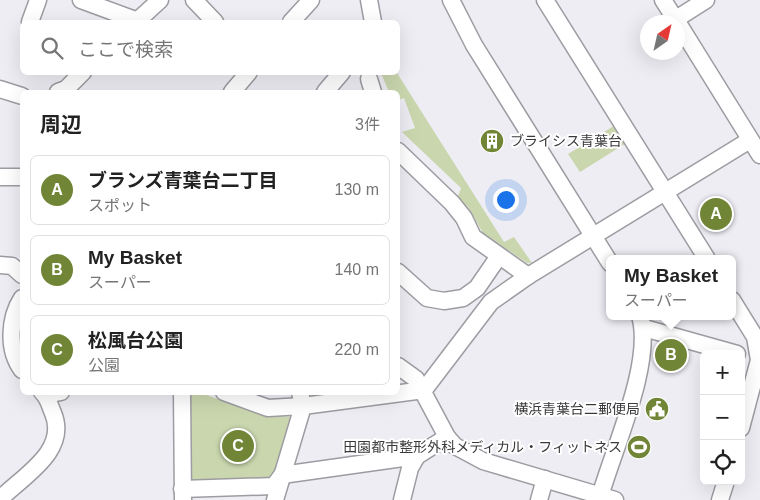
<!DOCTYPE html>
<html lang="ja">
<meta charset="utf-8">
<style>
body{margin:0;font-family:Arial,"Noto Sans JP",sans-serif;background:#f2f2f2;color:#222}
.controls{position:absolute;right:15px;bottom:15px;display:grid;overflow:hidden;border-radius:8px;box-shadow:0 5px 20px #0002}
.controls button{width:45px;height:45px;display:grid;place-items:center;padding:0;border:0;border-bottom:1px solid #e0e0e0;background:#fff;color:#222;font:25px sans-serif}
.compass{position:absolute;left:640px;top:15px;width:45px;height:45px;border-radius:50%;background:#fff;box-shadow:0 5px 20px #0002;rotate:34deg}
.you{position:absolute;left:505px;top:199px;width:18px;height:18px;margin:-12px;border:4px solid #fff;border-radius:50%;background:#1a73e8;box-shadow:0 0 0 8px #1a73e833}
.badge{display:grid;place-items:center;width:32px;height:32px;border-radius:50%;background:#718536;color:#fff;font-size:16px;font-weight:700}
.pin{position:absolute;translate:-50% -50%;border:2px solid #fff;box-shadow:0 1px 5px #0006}
.popup{position:absolute;left:606px;top:255px;width:130px;height:65px;box-sizing:border-box;display:grid;place-content:center;border-radius:8px;background:#fff;filter:drop-shadow(0 1px 4px #0005);font-size:16px;white-space:nowrap;color:#767676}
.popup b{font-size:19px;color:#222}
.popup::after{content:'';position:absolute;left:50%;top:100%;margin-left:-10px;border:10px solid transparent;border-top-color:#fff}
.list{margin:0;padding:0;list-style:none}
h2{display:flex;justify-content:space-between;align-items:center;height:65px;margin:0;padding:0 20px;font-size:21px}
h2 small{font-size:16px;font-weight:400;color:#767676}
.list li{display:grid;grid-template-columns:32px 1fr auto;gap:15px;align-items:center;box-sizing:border-box;height:70px;margin:0 10px 10px;padding:0 10px;border:1px solid #e0e0e0;border-radius:8px}
.list b{display:block;font-size:19px;white-space:nowrap}
.list p{margin:0;font-size:16px;white-space:nowrap;color:#767676}
.list em{font-size:16px;font-style:normal;color:#767676}
.icon{flex:none;width:28px;height:28px;fill:none;stroke:currentColor;stroke-width:2;stroke-linecap:round;stroke-linejoin:round}
.map{position:relative;flex:none;width:760px;height:500px;overflow:hidden}
.search{position:absolute;background:#fff;box-shadow:0 5px 20px #0002;left:20px;top:20px;width:380px;height:55px;display:flex;align-items:center;gap:12px;box-sizing:border-box;padding:0 18px;border-radius:8px;color:#767676;font-size:19px}
.panel{position:absolute;background:#fff;box-shadow:0 5px 20px #0002;left:20px;top:90px;width:380px;height:305px;border-radius:8px}
.map>svg:first-child{display:block}
</style>
<div class="map">
<svg width="760" height="500" viewBox="0 0 760 500">
<rect width="100%" height="100%" fill="#eeedf4"/>
<g fill="#cad7ae">
<polygon points="381,73 397,73 504,242 514,237 532,263 527,263 483,233 468,207 457,199 461,188 402,132 415,128 404,98 398,100 398,92 389,92"/>
<polygon points="617,124 628,142 580,172 568,154"/>
<polygon points="187,393 201,393 264,416 299,417 274,486 182,489"/>
</g>
<g fill="none" stroke-linecap="round" stroke-linejoin="round">
<g stroke="#9c9ca2" stroke-width="19">
<g id="minor">
<polyline points="81,0 138,21"/>
<polyline points="194,0 215,22"/>
<polyline points="369,0 373,22"/>
<polyline points="451,0 474,45 610,263"/>
<polyline points="545,0 707,259"/>
<polyline points="663,0 677,22"/>
<polyline points="676,19 706,0"/>
<polyline points="30,22 38,0"/>
<polyline points="136,22 160,0"/>
<polyline points="291,22 311,0"/>
<polyline points="678,23 760,155"/>
<polyline points="369,79 373,92"/>
<polyline points="0,89 22,96"/>
<polyline points="58,92 66,89 83,72"/>
<polyline points="232,92 249,72"/>
<polyline points="325,92 342,72"/>
<polyline points="398,151 452,203 464,218 473,237 528,276"/>
<polyline points="0,177 22,177"/>
<polyline points="0,265 12,266 22,275"/>
<polyline points="398,272 427,298 444,301 463,298 477,288 499,256"/>
<path d="M 22,298 C 9,318 7,350 22,370"/>
<polyline points="732,300 755,337 759,360 741,428"/>
<polyline points="644,328 737,354"/>
<polyline points="398,366 416,379 447,437 455,446 483,461 615,500"/>
<polyline points="182,392 183,500"/>
<polyline points="224,392 268,408 303,406 424,390 491,302 528,276 750,140"/>
<polyline points="45,395 61,392"/>
<polyline points="182,489 274,486 282,475 417,456"/>
<path d="M 0,499 C 23,476 69,451 53,413 C 50,406 48,397 42,392"/>
<polyline points="275,500 303,406 300,392"/>
<polyline points="402,500 410,468 417,456 447,437"/>
<polyline points="539,500 545,479"/>
<path d="M 599,500 C 612,452 654,363 640,316"/>
<polyline points="720,500 726,481"/>
</g>
</g>
<use href="#minor" stroke="#fff" stroke-width="16"/>
</g>
<defs>
<g id="building-disc" transform="scale(1.25)"><circle r="9.5" fill="#718536" stroke="#fff"/><path d="M-4-6H4V6H1V3H-1V6H-4ZM-2.5-4.3h1.7v1.8h-1.7ZM.8-4.3h1.7v1.8H.8ZM-2.5-1h1.7V.8h-1.7ZM.8-1h1.7V.8H.8Z" fill="#fff"/></g>
<g id="civic-disc" transform="scale(1.25)"><circle r="9.5" fill="#718536" stroke="#fff"/><path d="M-.6-6.5H3V-4.5H.6V-3L4-1V1h2V6H-6V1h2V-1L-.6-3ZM-1.2 2.5V6h2.4V2.5Z" fill="#fff"/></g>
<g id="stadium-disc" transform="scale(1.25)"><circle r="9.5" fill="#718536" stroke="#fff"/><path d="M0-5a6.5 5 0 1 0 0 10a6.5 5 0 1 0 0-10ZM-3.5-1.8h7v3.6h-7Z" fill="#fff"/></g>
</defs>
<g fill-rule="evenodd">
<use href="#building-disc" x="492" y="141"/>
<use href="#civic-disc" x="657" y="409"/>
<use href="#stadium-disc" x="639" y="447"/>
</g>
<g text-anchor="middle" dominant-baseline="central" stroke-width="4" stroke-linejoin="round" paint-order="stroke">
<g font-size="14" fill="#3a3a3c" stroke="#fff" text-anchor="end">
<text x="510" y="141" text-anchor="start">ブライシス青葉台</text>
<text x="640" y="409">横浜青葉台二郵便局</text>
<text x="622" y="447">田園都市整形外科メディカル・フィットネス</text>
</g>
</g>
</svg>
<div class="controls">
<button>+</button>
<button>−</button>
<button><svg class="icon" aria-label="locate" viewBox="0 0 24 24"><circle cx="12" cy="12" r="6"/><path d="M12 2v4M12 18v4M2 12h4M18 12h4"/></svg></button>
</div>
<svg class="compass" viewBox="-18 -18 36 36"><path d="M0-13l5 13h-10z" fill="#e53935"/><path d="M0 13l5-13h-10z" fill="#767676"/></svg>
<div class="you"></div>
<div class="pin badge" style="left:716px;top:214px">A</div>
<div class="pin badge" style="left:671px;top:355px">B</div>
<div class="popup"><b>My Basket</b>スーパー</div>
<div class="pin badge" style="left:238px;top:446px">C</div>
<div class="search"><svg class="icon" aria-label="search" viewBox="0 0 24 24"><circle cx="10" cy="10" r="6"/><path d="M15 15l6 6"/></svg>ここで検索</div>
<section class="panel">
<h2>周辺<small>3件</small></h2>
<ul class="list">
<li><span class="badge">A</span><div><b>ブランズ青葉台二丁目</b><p>スポット</p></div><em>130 m</em></li>
<li><span class="badge">B</span><div><b>My Basket</b><p>スーパー</p></div><em>140 m</em></li>
<li><span class="badge">C</span><div><b>松風台公園</b><p>公園</p></div><em>220 m</em></li>
</ul>
</section>
</div>
